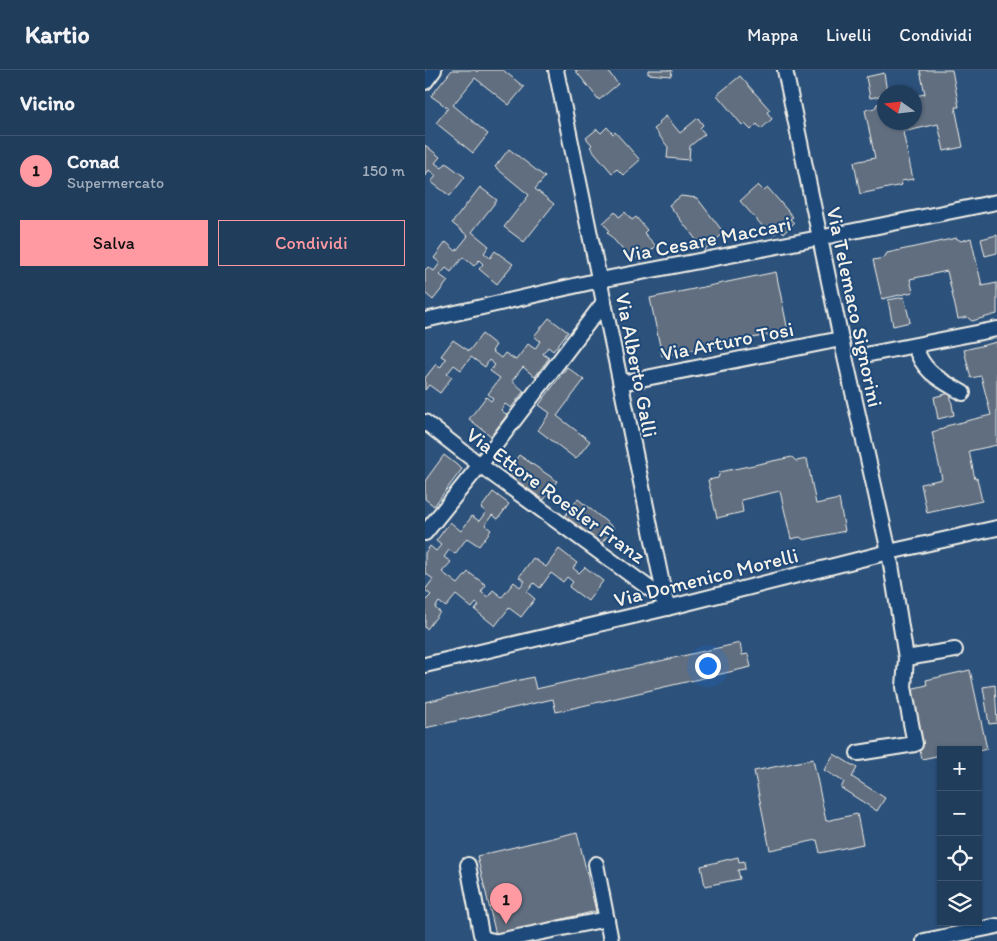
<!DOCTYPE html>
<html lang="it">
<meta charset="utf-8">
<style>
body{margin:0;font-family:Itim,sans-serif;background:#2d4865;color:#f1f3f6}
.controls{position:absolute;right:15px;bottom:15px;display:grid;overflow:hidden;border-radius:0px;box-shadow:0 1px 4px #0004}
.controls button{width:45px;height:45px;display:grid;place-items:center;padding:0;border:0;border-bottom:1px solid #3e5672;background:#213d5c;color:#f1f3f6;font:25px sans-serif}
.compass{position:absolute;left:452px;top:15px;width:45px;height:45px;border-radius:50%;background:#213d5c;box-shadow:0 1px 4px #0004;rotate:284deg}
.you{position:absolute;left:282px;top:595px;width:18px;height:18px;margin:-12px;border:4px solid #fff;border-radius:50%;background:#1a73e8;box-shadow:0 0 0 8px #1a73e833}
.badge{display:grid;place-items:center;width:32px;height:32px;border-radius:50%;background:#ff9aa2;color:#111;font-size:16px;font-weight:700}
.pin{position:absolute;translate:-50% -41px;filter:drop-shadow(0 1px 2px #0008)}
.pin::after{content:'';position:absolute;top:26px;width:18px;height:15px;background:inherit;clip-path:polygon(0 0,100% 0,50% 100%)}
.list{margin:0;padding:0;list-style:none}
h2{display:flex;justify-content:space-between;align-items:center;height:65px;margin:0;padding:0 20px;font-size:21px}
h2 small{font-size:16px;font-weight:400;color:#a2aebb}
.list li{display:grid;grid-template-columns:32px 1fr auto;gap:15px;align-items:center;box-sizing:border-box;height:70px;padding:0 20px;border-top:1px solid #3e5672}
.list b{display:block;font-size:19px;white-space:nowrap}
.list p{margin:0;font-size:16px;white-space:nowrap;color:#a2aebb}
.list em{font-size:16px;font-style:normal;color:#a2aebb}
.actions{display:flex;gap:10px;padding:15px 20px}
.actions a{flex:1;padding:11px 0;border:1px solid #ff9aa2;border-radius:0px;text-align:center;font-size:18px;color:#ff9aa2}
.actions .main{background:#ff9aa2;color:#111}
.icon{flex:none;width:28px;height:28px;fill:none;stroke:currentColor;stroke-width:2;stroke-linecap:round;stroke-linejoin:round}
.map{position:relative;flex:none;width:572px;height:871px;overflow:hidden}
header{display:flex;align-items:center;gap:30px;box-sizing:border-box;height:70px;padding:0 25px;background:#213d5c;border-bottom:1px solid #3e5672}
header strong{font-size:24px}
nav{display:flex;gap:28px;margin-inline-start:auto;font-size:18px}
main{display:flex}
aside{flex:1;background:#213d5c}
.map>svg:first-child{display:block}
</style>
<header>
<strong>Kartio</strong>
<nav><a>Mappa</a><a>Livelli</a><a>Condividi</a></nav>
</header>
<main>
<aside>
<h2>Vicino<small></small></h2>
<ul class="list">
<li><span class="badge">1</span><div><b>Conad</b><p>Supermercato</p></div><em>150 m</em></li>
</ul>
<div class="actions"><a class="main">Salva</a><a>Condividi</a></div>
</aside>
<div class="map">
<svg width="572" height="871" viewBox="0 0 572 871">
<rect width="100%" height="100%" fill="#2c517b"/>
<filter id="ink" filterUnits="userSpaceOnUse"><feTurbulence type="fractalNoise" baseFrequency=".02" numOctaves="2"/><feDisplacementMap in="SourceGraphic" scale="10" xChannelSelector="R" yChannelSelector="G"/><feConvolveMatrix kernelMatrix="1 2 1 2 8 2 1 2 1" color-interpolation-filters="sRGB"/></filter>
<g filter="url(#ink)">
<g fill="#606e80" stroke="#f4f1e8">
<polygon points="27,0 50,0 52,2 53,0 78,0 99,17 84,35 50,8 28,35 63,64 48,83 11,53 23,38 6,26"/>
<polygon points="150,0 182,0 193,14 174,30"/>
<polygon points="223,0 247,0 246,6 223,4"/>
<polygon points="495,0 527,0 534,37 530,37 538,77 519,81 513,54 478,62 488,109 476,111 477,115 435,124 429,92 450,88 440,40 450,38 452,34 460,32 460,52 490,52 490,26 500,24"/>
<polygon points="459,3 462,22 460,22 460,25 445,28 441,7"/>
<polygon points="315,6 345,40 342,42 347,49 336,59 332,54 326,60 319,53 317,55 292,25"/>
<polygon points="241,46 255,63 273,48 278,55 275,58 280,64 265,76 264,90 242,88 243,77 229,59 235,54 234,52"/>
<polygon points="182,57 188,64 190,62 215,90 198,105 192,99 187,103 165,77 167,75 161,68 172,59 176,63"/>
<polygon points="0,75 15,87 10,93 17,98 21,93 40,107 25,126 6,112 11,106 4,100 0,106"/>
<polygon points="84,79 120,107 110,119 129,134 99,172 79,157 104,125 70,97"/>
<polygon points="333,115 339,121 343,118 368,147 365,149 369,153 359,163 355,159 349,164 342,157 340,159 315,131"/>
<polygon points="55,117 72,130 47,162 64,176 59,183 65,188 70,181 88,194 72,214 54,199 58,194 54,190 49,196 38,187 26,202 21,198 15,205 23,211 8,230 0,223 0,200 3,197 9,201 15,193 9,188 21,172 31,181 43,166 27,153"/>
<polygon points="256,126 272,128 299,163 279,180 244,135"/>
<polygon points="190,142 194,147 200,142 207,150 211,147 222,160 219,163 231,176 224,183 228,187 219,189 216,192 209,185 205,188 182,162 184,160 178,153"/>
<polygon points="572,165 572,183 560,186 556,169"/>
<polygon points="531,168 536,171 546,168 557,216 572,213 572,244 547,251 542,247 533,249 522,201 485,209 488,222 457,229 448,190 459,188 462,183"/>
<polygon points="351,202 363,261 237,286 225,228"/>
<polygon points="479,227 485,252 468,256 463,230"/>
<polygon points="124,248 143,262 128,281 123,277 118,284 124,288 110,307 98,297 87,311 99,321 86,338 80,334 76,340 82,345 66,366 44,349 61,327 66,331 68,328 63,324 75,308 65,301 70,295 64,290 60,297 46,287 36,300 29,295 22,304 27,307 15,323 4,315 0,320 0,308 11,294 15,298 21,289 16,286 28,270 44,281 57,264 71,275 67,281 76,288 80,283 91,290 103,274 110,279 115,271 109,266"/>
<polygon points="572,272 572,375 544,381 550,409 552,408 557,431 502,443 496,414 517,409 507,362 518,359 521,356 566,345 556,306 546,308 539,280"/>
<polygon points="142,297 159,310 132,346 165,371 151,389 113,360 125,343 114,335"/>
<polygon points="525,323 529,345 513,349 509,327"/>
<polygon points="19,385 37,399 9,436 0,429 0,411"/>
<polygon points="94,385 132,411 119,430 81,403"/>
<polygon points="367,387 371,391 382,389 391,434 414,429 420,461 379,470 375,467 366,469 355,421 316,430 318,442 292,448 283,410 293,408 295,402"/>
<polygon points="68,422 84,434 73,449 67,445 60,455 66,460 54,476 42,468 30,484 24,480 19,487 26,492 17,502 33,514 43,502 61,515 56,522 63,527 68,520 77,527 89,512 95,517 100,511 94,507 108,488 121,497 134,479 152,493 148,498 154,503 160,497 178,511 163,531 144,517 148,512 142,507 138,512 126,503 115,518 109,513 102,522 110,529 96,547 84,538 70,556 50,540 54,535 51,533 47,538 31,525 21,537 14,532 10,538 15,542 2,559 0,558 0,531 6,525 0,520 8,509 0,503 0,483 5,476 11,481 16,475 11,471 25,452 36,461 47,446 54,451 61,442 56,438"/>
<polygon points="153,429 189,458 175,475 139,447"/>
<polygon points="315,573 317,585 323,584 326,597 131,642 128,629 0,658 0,632 108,607 111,619"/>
<polygon points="545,600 562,679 553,681 553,680 516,680 516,685 497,689 481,620 502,615 501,610"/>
<polygon points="570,615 572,653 564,654 558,617"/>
<polygon points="409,684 432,698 427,707 460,728 452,741 416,718 419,712 399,700"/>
<polygon points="388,689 401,751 432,744 438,774 395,783 392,770 345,780 329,701"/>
<polygon points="152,762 171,841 71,865 52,786"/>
<polygon points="313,787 314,792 319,791 320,799 313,800 315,809 280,816 276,796"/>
</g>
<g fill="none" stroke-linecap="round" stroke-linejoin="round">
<g stroke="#f4f1e8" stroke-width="18">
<g id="minor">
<polyline points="131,0 242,538"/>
<polyline points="360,0 416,269 464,482 481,588 479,617 490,674 433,683"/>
<polyline points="0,12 9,0"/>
<polyline points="0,250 175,210 394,168 572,132"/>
<path d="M 490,276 C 498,303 516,310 538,323"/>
<polyline points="445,284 572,259"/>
<polyline points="196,313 416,269"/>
<polyline points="0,352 55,395 239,529"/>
<polyline points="0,463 55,395 179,232"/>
<polyline points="481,588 530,580"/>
<polyline points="0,595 242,538 464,482 572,458"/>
<polyline points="171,794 186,871"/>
<polyline points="43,795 56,864 60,869 69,871"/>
<polyline points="73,871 182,849"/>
<polyline points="499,871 572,856"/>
</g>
</g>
<use href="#minor" stroke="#1f4a7a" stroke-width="14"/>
</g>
</g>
<g text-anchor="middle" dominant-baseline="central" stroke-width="4" stroke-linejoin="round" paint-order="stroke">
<g font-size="21" fill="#f4f1e8" stroke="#1f4a7a">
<text transform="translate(282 169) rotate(-11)">Via Cesare Maccari</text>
<text transform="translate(430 237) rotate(78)">Via Telemaco Signorini</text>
<text transform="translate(302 271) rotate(-11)">Via Arturo Tosi</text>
<text transform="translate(212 295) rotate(79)">Via Alberto Galli</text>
<text transform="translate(131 425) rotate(36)">Via Ettore Roesler Franz</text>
<text transform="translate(281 507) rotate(-14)">Via Domenico Morelli</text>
</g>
</g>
</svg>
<div class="controls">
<button>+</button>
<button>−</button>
<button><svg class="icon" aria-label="locate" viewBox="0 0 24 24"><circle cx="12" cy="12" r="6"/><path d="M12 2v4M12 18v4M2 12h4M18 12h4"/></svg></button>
<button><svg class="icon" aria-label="layers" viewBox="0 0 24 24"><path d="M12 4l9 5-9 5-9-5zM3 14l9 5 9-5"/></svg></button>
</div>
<svg class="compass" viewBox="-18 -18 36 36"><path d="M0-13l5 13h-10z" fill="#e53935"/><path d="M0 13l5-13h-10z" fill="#a2aebb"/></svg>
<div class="you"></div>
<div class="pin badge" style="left:81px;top:854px">1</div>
</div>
</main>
